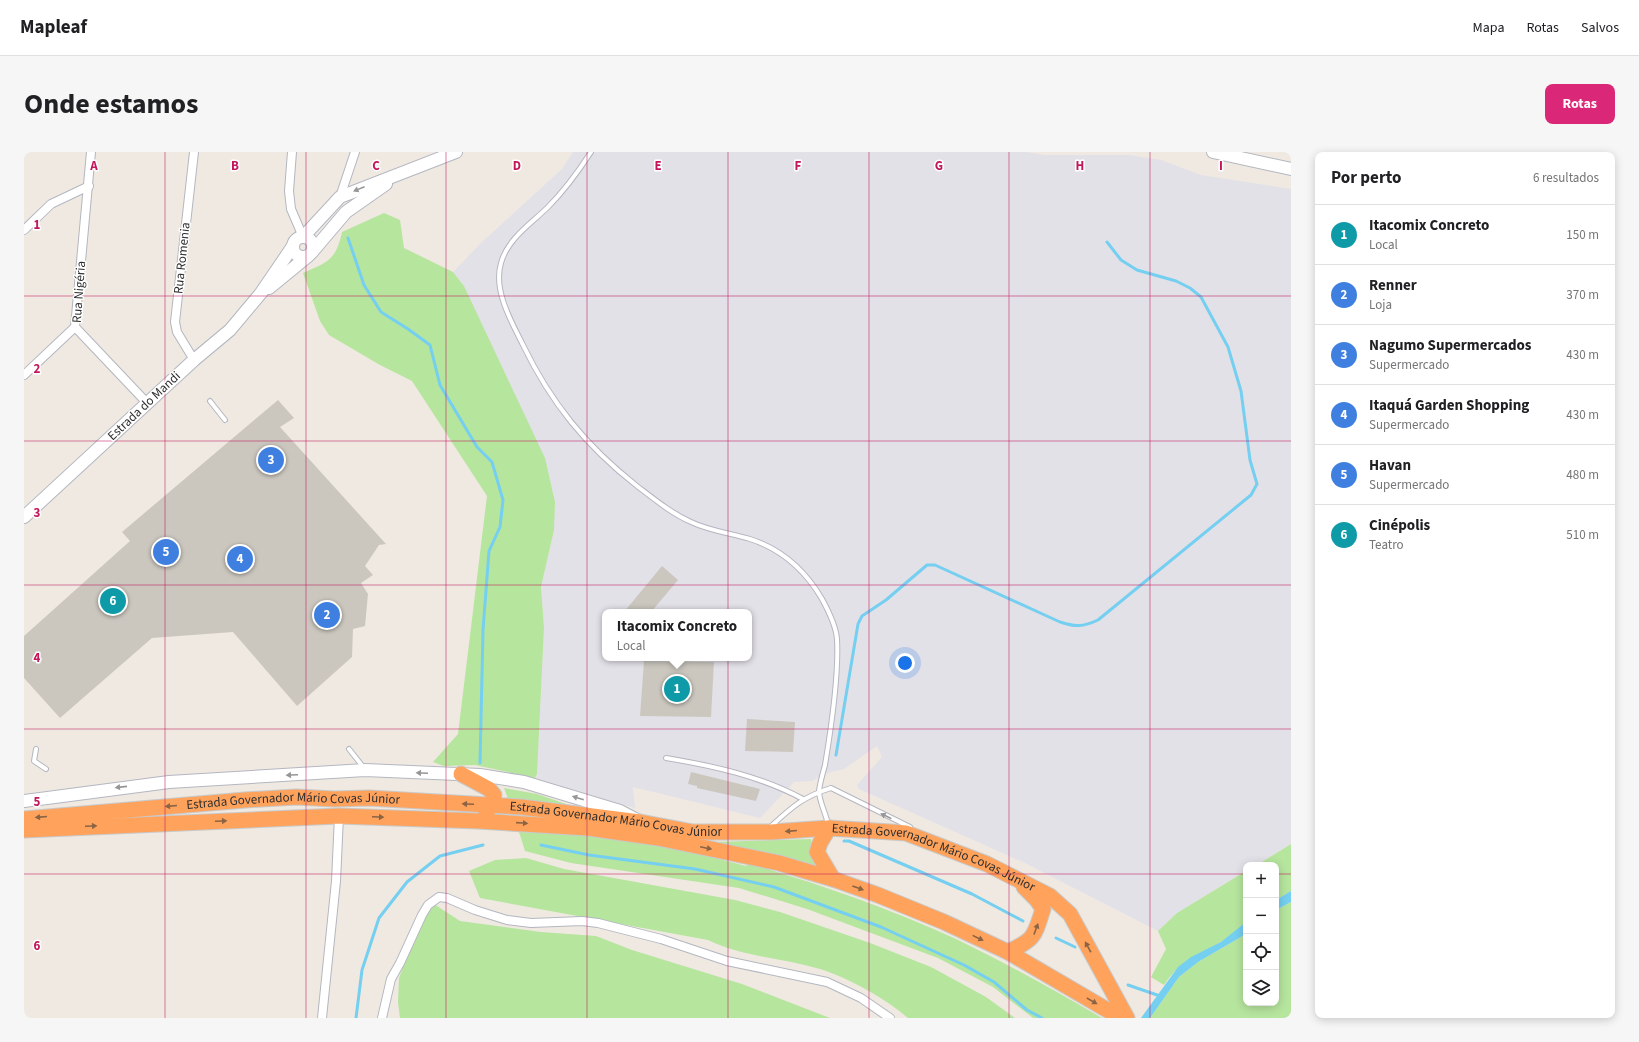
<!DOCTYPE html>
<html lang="pt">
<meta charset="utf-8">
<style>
body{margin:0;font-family:"Source Sans 3",sans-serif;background:#f6f6f6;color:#202124}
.controls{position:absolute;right:12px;bottom:12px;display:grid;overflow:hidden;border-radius:8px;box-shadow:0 2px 10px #0003}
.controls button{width:36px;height:36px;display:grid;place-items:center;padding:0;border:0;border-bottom:1px solid #e0e0e0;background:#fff;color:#202124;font:20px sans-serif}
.you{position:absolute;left:881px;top:511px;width:14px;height:14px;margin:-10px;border:3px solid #fff;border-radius:50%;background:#1a73e8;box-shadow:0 0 0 6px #1a73e833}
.badge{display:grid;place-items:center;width:26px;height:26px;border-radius:50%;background:#db2777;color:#fff;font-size:13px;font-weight:700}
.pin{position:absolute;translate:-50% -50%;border:2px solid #fff;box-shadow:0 1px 4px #0006}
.popup{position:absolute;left:578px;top:457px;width:150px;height:52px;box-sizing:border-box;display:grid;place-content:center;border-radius:8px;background:#fff;filter:drop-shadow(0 1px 3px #0005);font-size:13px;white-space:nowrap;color:#757577}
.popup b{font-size:15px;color:#202124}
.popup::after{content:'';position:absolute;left:50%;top:100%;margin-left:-8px;border:8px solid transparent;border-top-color:#fff}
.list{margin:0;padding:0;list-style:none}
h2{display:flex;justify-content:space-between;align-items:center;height:52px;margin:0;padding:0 16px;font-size:17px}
h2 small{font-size:13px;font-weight:400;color:#757577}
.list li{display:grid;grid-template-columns:26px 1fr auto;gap:12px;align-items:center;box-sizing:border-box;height:60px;padding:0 16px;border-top:1px solid #e0e0e0}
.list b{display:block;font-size:15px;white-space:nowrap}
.list p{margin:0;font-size:13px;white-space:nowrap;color:#757577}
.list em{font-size:13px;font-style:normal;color:#757577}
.icon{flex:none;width:22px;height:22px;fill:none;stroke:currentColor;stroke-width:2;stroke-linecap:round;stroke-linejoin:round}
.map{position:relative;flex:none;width:1267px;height:866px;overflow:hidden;border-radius:8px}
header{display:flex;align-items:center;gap:24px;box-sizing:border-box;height:56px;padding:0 20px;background:#fff;border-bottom:1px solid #e0e0e0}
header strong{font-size:19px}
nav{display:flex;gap:22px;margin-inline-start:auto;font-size:14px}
.intro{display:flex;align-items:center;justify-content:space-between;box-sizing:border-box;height:96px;padding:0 24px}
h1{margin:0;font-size:28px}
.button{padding:10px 18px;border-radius:8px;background:#db2777;color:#fff;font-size:14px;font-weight:700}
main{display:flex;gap:24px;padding:0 24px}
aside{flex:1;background:#fff;border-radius:8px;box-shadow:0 2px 10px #0003}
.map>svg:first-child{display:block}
</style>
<header>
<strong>Mapleaf</strong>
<nav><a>Mapa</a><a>Rotas</a><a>Salvos</a></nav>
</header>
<div class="intro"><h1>Onde estamos</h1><a class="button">Rotas</a></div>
<main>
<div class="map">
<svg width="1267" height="866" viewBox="0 0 1267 866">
<rect width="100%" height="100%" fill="#efe9e1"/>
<path fill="#e3e1e8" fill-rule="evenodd" d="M 549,0 L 1002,0 L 1020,3 L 1105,3 L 1137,8 L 1177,23 L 1267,37 L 1267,692 L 1233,713 L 1222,713 L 1222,719 L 1153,761 L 1134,779 L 1001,711 L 835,637 L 833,633 L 858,605 L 853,594 L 820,617 L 803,621 L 788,629 L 770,630 L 736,666 L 609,635 L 611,656 L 511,626 L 513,622 L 520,476 L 517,435 L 530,378 L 440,134 L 429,120 L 457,91 L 538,17 ZM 581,460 L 725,460 L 725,506 L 581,506 Z"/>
<g fill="#b6e59e">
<path d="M 360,61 L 376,68 L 380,96 L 429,120 L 440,134 L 521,306 L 531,350 L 530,378 L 517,435 L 520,476 L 513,622 L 511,626 L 451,613 L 420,614 L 409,610 L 434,582 L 463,344 L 388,229 L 356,213 L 305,183 L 296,169 L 279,121 C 304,110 312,108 318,80 Z"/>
<polygon points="480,636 513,642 545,653 484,647"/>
<path d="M 495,680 L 577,684 L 660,698 L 722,714 L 724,711 C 795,732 865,756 932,787 C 982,811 1030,838 1078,866 L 1009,866 L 969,835 L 914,806 L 783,757 L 715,736 L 547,711 L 501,699 Z"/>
<polygon points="787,687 791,716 688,690"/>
<polygon points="1267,692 1267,739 1252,748 1252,713 1233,713"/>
<path d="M 502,706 L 540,717 L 711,748 L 756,760 L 846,791 L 907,815 L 962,845 L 991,866 L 884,866 C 862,847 825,826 796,817 C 759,806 719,805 684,788 L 456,746 L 445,719 L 471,708 Z"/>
<path d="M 1222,719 L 1222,770 C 1214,777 1206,784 1197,790 C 1171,807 1159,805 1140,833 L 1127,825 L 1142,797 L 1134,779 L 1153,761 Z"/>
<polygon points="1267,750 1267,866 1126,866 1155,825 1174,810 1222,782 1222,851 1252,851 1252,758"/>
<polygon points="410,752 436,769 517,780 572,784 608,798 718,832 806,866 376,866 374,850 375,826 398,765"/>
</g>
<g fill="#75cff0">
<polygon points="1267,739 1267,750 1252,758 1252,748"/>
<polygon points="1222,770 1222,782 1174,810 1155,825 1126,866 1117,866 1154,815 1167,805 1197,790"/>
</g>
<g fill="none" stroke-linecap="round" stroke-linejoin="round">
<g stroke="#75cff0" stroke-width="3">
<polyline points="324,86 340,133 357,160 384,177 406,193 416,233 453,295 468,310 479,348 476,375 465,399 459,478 456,611"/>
<path d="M 812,603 L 834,472 L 838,464 L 862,448 L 903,413 L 911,413 L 1036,470 C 1051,475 1059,475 1074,468 L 1227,343 L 1233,332 L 1226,308 L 1217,239 L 1204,195 L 1177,145 L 1166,136 L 1152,129 L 1113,118 L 1097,108 L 1083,90"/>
<polyline points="820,689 825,689 948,742 999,769"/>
<polyline points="517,693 565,703 671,717 750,735 857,775 940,813 970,830 1003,858 1018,866"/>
<polyline points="1032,786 1051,795"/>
<polyline points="1104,833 1136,844"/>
<polyline points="332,866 338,818 355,766 383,730 416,704 459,693"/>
</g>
</g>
<g fill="#cbc7bf">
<polygon points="254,248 270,266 256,275 362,392 355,393 341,414 349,423 337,431 344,442 341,474 329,477 328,505 273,554 209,480 128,486 36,566 0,526 0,484 106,389 98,380"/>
<polygon points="638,414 654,428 627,460 600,460"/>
<polygon points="620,509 690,510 687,565 616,564"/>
<polygon points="723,567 771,570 769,600 721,599"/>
<polygon points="667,620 736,637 732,649 673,636 673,634 664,632"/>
</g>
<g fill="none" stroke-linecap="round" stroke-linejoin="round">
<g stroke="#b4b7c1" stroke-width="6">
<g id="lane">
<path d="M 567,0 C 554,20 541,38 524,55 C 507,72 484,86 477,111 C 469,138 487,169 499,193 C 527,251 562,294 613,334 C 630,347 647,361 667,370 C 686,379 706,381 726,387 C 757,397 781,418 798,447 C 804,458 812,474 813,487 C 815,523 807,577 801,613 C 799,621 796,630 795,639 C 795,649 802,662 804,672"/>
<polyline points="186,249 201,268"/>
<polyline points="12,597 10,609 22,617"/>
<polyline points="325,597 340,616"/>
<path d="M 642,606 C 690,614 736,624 779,647"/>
<path d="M 745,676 C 767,656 778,645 807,636 L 886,675"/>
</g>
</g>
<g stroke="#b4b7c1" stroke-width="10">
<g id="street">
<polyline points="67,0 51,175 124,252"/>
<polyline points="170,0 151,170 153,180 170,208"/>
<polyline points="268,0 265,39 267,57 279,85"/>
<polyline points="316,45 331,0"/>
<polyline points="0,78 27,52 65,34"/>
<polyline points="0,223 51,175"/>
<polyline points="298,866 312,729 315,664"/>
<polyline points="358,866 367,827 376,811 398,763 404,753 415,745 423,746 451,758 483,768 507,771 558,769 574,771 637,787 703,809 803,830 837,846 866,866"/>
</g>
</g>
<g stroke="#b4b7c1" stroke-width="14">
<g id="secondary">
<polyline points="1189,0 1267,17"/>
<circle cx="279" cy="95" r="10"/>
<polyline points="279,85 316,45 432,0"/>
<polyline points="288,100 322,60 362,32"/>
<polyline points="245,136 284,104"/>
<polyline points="0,365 170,208 206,178 237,141 269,94"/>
<polyline points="0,649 145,630 341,618 456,623 500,630 596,659 613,668"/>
</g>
</g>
<g stroke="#c9c9c9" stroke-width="17">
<g id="highway">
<polyline points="437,622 465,637 470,643 468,653 462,660"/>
<path id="s1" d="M 0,667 L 221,648 L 272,645 L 310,647 L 345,646 L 497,655 L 616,670 L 669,680 L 747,680 L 805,676 L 882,681 L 963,712 L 1026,744 L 1046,762 L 1103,866"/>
<polyline points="805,676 796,691 793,700 809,727"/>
<polyline points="0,678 315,664 454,669 564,676 634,686 755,711 809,727 854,743 920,770 984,800 1097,866"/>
<path d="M 984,800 C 1011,787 1010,785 1019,757 L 1013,748 L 1000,735"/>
</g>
</g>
<use href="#lane" stroke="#fff" stroke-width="4"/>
<use href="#street" stroke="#fff" stroke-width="8"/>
<use href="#secondary" stroke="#fff" stroke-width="12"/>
<use href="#highway" stroke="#ffa35c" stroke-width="15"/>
</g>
<defs><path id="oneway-solid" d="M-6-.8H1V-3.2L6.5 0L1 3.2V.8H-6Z"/></defs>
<g fill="#969696">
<use href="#oneway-solid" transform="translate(335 37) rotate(158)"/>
<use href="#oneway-solid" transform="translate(398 621) rotate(-178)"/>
<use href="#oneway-solid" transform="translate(268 623) rotate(177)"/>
<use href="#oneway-solid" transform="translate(97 635) rotate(174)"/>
<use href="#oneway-solid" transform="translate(554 646) rotate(-163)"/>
<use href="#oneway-solid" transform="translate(862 664) rotate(-154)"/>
</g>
<g fill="#8c6343">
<use href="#oneway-solid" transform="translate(444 652) rotate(-177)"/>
<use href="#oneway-solid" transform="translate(147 654) rotate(175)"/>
<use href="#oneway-solid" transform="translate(17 665) rotate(175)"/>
<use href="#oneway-solid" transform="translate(354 665) rotate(2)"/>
<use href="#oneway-solid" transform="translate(197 669) rotate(-2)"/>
<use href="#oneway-solid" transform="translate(498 671) rotate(4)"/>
<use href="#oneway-solid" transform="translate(67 674) rotate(-3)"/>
<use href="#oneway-solid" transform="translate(767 679) rotate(175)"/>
<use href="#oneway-solid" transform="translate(682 696) rotate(12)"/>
<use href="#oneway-solid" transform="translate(834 736) rotate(20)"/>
<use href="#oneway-solid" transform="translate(1012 777) rotate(-70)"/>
<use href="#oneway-solid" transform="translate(954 786) rotate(26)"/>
<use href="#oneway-solid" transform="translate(1064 795) rotate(-119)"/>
<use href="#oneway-solid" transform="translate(1068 849) rotate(30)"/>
</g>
<path fill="none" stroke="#c2185b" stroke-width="1" stroke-opacity="0.55" d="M 141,0 L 141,866M 282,0 L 282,866M 422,0 L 422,866M 563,0 L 563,866M 704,0 L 704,866M 845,0 L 845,866M 985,0 L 985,866M 1126,0 L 1126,866M 0,144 L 1267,144M 0,289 L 1267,289M 0,433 L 1267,433M 0,577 L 1267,577M 0,722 L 1222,722M 1252,722 L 1267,722"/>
<g text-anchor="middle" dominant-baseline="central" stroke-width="3" stroke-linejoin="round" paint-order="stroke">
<g font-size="13" fill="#2e2e2e" stroke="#fff">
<text transform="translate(158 106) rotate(-84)">Rua Romenia</text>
<text transform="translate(55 140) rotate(-86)">Rua Nigéria</text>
<text transform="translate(120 254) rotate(-43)">Estrada do Mandi</text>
<text stroke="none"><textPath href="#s1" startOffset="270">Estrada Governador Mário Covas Júnior</textPath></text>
<text stroke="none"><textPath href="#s1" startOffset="594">Estrada Governador Mário Covas Júnior</textPath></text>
<text stroke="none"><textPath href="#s1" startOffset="918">Estrada Governador Mário Covas Júnior</textPath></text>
</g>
</g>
<g font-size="13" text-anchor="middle" font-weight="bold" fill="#c2185b" stroke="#fff" stroke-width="3" stroke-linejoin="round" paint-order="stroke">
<text x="70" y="18">A</text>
<text x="211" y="18">B</text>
<text x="352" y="18">C</text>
<text x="493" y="18">D</text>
<text x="634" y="18">E</text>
<text x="774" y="18">F</text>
<text x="915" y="18">G</text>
<text x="1056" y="18">H</text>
<text x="1197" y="18">I</text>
<text x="13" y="77">1</text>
<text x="13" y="221">2</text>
<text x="13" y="365">3</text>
<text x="13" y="510">4</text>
<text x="13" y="654">5</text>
<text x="13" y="798">6</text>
</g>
</svg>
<div class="controls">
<button>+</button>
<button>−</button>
<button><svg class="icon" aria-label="locate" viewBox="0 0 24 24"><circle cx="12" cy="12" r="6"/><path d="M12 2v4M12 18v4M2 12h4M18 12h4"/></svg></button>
<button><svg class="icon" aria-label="layers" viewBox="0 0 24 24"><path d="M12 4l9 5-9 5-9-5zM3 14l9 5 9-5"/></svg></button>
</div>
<div class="you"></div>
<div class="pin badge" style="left:653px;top:537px;background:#0f9aa8">1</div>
<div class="popup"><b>Itacomix Concreto</b>Local</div>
<div class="pin badge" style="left:303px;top:463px;background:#3f7fe0">2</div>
<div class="pin badge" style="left:247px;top:308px;background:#3f7fe0">3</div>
<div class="pin badge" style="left:216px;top:407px;background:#3f7fe0">4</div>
<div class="pin badge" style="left:142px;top:400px;background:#3f7fe0">5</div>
<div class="pin badge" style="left:89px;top:449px;background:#0f9aa8">6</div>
</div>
<aside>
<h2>Por perto<small>6 resultados</small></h2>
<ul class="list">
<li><span class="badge" style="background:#0f9aa8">1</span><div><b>Itacomix Concreto</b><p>Local</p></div><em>150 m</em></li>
<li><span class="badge" style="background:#3f7fe0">2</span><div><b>Renner</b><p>Loja</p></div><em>370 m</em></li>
<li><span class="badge" style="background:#3f7fe0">3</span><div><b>Nagumo Supermercados</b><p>Supermercado</p></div><em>430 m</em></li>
<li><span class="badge" style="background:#3f7fe0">4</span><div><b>Itaquá Garden Shopping</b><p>Supermercado</p></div><em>430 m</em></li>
<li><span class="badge" style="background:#3f7fe0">5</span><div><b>Havan</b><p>Supermercado</p></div><em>480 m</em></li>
<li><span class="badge" style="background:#0f9aa8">6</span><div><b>Cinépolis</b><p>Teatro</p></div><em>510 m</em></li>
</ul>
</aside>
</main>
